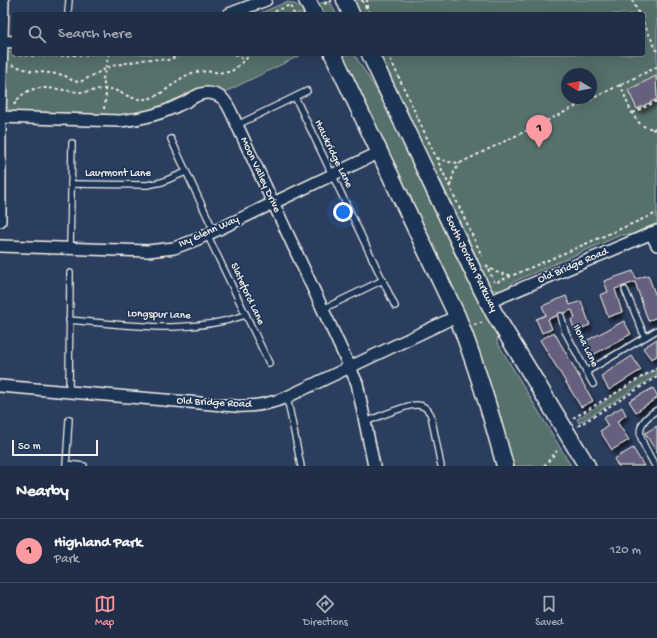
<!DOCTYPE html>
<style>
body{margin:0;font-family:"Gochi Hand",sans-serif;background:#29364e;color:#f1f3f6}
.compass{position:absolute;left:561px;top:68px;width:36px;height:36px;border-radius:50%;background:#212e47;box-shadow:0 4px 16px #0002;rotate:280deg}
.scale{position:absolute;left:12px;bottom:10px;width:86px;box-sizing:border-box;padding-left:4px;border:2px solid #f4f1e8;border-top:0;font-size:11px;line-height:14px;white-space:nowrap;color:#f4f1e8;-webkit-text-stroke:3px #1d3557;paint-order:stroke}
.you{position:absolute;left:343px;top:212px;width:14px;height:14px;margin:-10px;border:3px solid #fff;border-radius:50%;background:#1a73e8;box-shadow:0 0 0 6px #1a73e833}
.badge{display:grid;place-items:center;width:26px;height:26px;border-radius:50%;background:#ff9aa2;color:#111;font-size:13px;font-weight:700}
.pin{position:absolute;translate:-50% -33px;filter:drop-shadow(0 1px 2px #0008)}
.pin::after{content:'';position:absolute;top:21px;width:14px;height:12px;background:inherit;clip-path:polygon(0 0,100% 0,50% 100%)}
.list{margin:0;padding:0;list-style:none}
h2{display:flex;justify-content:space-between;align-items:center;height:52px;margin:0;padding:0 16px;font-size:17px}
h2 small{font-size:13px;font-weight:400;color:#a2a8b4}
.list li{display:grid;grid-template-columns:26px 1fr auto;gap:12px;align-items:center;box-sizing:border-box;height:64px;padding:0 16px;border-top:1px solid #3e4a60}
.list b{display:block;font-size:15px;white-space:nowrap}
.list p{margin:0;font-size:13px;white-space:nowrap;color:#a2a8b4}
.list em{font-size:13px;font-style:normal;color:#a2a8b4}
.icon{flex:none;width:22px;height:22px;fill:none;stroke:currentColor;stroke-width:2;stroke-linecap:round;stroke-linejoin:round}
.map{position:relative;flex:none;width:657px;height:466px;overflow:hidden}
.search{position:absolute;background:#212e47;box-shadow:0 4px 16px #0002;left:12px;right:12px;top:12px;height:44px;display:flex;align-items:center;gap:10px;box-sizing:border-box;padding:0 14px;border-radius:4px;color:#a2a8b4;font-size:15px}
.sheet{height:116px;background:#212e47}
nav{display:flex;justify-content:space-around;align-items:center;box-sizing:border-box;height:56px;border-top:1px solid #3e4a60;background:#212e47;font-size:11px;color:#a2a8b4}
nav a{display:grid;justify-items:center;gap:2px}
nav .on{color:#ff9aa2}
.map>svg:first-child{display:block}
</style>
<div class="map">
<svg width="657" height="466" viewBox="0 0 657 466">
<defs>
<filter id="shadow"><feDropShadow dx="2.5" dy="4.5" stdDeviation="2" flood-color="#0009"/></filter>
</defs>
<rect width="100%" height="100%" fill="#2c3e5f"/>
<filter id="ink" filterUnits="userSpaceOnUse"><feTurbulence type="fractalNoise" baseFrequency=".025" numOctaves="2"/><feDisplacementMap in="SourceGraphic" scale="8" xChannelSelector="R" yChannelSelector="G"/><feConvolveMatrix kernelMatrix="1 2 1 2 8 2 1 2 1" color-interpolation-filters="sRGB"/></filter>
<g filter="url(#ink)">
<g fill="#56706c" stroke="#a5b0aa" fill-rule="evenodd">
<path d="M 350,0 L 657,0 L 657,223 L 630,235 L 621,235 L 513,282 L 510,287 L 502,291 L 493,290 L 490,289 L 480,273 L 481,267 L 441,181 L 436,179 L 408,116 L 408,112 L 384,63 L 382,60 L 379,60 L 375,54 L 643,54 L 643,14 L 357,14 ZM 567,74 L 591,74 L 591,98 L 567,98 Z"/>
<polygon points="326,1 331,3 336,14 319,14 317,5"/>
<path d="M 288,2 C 296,4 301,7 305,14 L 258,14 L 284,3 Z"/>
<polygon points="7,52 14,52 14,54 303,54 223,93 213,88 166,107 134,116 14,114 9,110 5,104"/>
<polygon points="338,54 354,54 382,99 465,276 498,335 497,342 571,466 511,466 492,390 477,349"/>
<polygon points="657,369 657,375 579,423 577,419 603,403 612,396"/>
</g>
<g fill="#66617e" stroke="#f4f1e8" filter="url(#shadow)">
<polygon points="656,76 657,99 637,109 628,90"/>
<polygon points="633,271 636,279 648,275 657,299 657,317 648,321 635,282 615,289 622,312 608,317 600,295 608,292 604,281"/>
<polygon points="566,296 570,305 581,301 590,325 575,331 571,320 575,318 572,310 548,319 552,329 542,333 536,319 546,315 542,306"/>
<polygon points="624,321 631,334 591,356 584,342"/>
<polygon points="554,332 593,401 581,407 540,340"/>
<polygon points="657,339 657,356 651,359 643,348"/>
<polygon points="632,356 641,370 609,390 601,376"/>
<polygon points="653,388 657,395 657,398 636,412 629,401"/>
<polygon points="622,407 626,415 617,422 629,440 612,450 600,431 608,426 603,418"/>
<polygon points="657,426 657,453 645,433"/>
<polygon points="633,448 644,466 618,466 614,459"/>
</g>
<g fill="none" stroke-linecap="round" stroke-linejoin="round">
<g stroke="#f4f1e8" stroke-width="8">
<g id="lane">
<polyline points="68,12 69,0"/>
<polyline points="295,97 395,306"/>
<polyline points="237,125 307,91"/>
<polyline points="171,139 214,231"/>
<polyline points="71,184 147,185 162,182 186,172"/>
<polyline points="207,234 269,363"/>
<polyline points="70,249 72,143"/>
<polyline points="625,290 645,337"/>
<polyline points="323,309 383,280"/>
<polyline points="561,316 565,331 593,384"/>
<path d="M 69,320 C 130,325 187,335 246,315"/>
<polyline points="586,372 657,330"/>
<polyline points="69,392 70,273"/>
<polyline points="287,397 301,466"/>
<path d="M 365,422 C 376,418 407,404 417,405 C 424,405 428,409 431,415 L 441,466"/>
<polyline points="66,464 84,466"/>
<polyline points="66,466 69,419"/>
<path d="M 655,466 C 643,442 628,428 657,410"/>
</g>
</g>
<g stroke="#f4f1e8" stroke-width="14">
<g id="street">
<polyline points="229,14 266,0"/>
<polyline points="0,41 14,42"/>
<path d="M 0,117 L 120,121 C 141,119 160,115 179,105 C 187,102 194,96 201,94 C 208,92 216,94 222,98 C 229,104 233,117 237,125 L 357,383 L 374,466"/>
<polyline points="0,221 0,117 3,0"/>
<polyline points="651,233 657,245"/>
<polyline points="0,246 148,251 174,248 198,239 380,152"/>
<polyline points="489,302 657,231"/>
<path d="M 0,386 L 235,406 C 254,407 270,404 287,397 L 457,316"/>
</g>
</g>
<g stroke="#f4f1e8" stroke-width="19">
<g id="secondary">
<polyline points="307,0 314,14"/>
<polyline points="345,0 351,14"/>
<path d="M 333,54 L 457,316 C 477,366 491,414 505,466"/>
<polyline points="370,54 481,288 494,313 587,466"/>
</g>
</g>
<g stroke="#f4f1e8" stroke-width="2" stroke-dasharray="3 3" stroke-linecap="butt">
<polyline points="362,0 369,14"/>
<polyline points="632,0 639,14"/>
<polyline points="324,4 333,0"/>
<polyline points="367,8 367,0"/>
<polyline points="269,14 290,5 294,14"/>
<polyline points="643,22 657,51"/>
<polyline points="235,54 244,60"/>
<polyline points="388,54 482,256"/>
<polyline points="13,55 55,56 93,54"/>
<polyline points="12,65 31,71 58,74 64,75 73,81 80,82 111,66 148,59 168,60 183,54"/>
<path d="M 620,84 C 628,101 633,132 657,128"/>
<path d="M 14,105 C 30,77 59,92 83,92 C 92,92 101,88 110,89 C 121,91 128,99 142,99 C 161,100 174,79 192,73 C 204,69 216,74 228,72 L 232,71 L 248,57"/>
<polyline points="104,109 106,94 103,79 109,54"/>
<polyline points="633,113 657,101"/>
<polyline points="652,129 657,131"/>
<polyline points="437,158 449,162 460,163 657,67"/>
<polyline points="450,186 454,172 460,163"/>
<path d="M 486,265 C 494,273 503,275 514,275"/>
<polyline points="488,269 495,283 657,213"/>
<polyline points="474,325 483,322"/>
<path d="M 573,418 C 602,402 629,384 657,368"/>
<polyline points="578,426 657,377"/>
<polyline points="544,466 557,451"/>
</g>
<use href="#lane" stroke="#1d3557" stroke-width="5.5"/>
<use href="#street" stroke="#1d3557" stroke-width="11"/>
<use href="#secondary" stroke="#1d3557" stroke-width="16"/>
</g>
</g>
<g text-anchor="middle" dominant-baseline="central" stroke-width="3.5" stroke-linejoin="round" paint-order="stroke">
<g font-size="11" fill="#f4f1e8" stroke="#1d3557">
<text transform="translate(333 154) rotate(64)">Hawkridge Lane</text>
<text x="118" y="174">Laurmont Lane</text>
<text transform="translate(260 175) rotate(65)">Moon Valley Drive</text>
<text transform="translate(209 232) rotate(-24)">Ivy Glenn Way</text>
<text transform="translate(471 264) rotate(64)">South Jordan Parkway</text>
<text transform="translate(573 266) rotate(-23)">Old Bridge Road</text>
<text transform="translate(247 294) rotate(65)">Slateford Lane</text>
<text transform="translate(159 315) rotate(2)">Longspur Lane</text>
<text transform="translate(585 346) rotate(64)">Ilona Lane</text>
<text transform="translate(214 403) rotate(3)">Old Bridge Road</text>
</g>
</g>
</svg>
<svg class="compass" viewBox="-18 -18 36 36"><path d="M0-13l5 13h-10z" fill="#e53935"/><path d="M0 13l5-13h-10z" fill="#a2a8b4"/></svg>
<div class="scale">50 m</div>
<div class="you"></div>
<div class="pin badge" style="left:539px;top:148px">1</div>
<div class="search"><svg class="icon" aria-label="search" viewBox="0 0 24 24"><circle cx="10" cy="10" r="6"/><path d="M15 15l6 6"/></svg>Search here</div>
</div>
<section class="sheet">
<h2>Nearby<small></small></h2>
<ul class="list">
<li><span class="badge">1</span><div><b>Highland Park</b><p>Park</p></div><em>120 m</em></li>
</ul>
</section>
<nav>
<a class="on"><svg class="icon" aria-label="map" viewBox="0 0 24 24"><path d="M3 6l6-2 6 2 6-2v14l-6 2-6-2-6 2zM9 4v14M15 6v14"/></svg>Map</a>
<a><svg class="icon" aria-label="directions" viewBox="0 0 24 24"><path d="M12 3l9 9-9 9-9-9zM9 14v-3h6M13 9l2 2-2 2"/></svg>Directions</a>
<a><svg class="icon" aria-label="saved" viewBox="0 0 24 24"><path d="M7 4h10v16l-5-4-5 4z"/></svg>Saved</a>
</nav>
